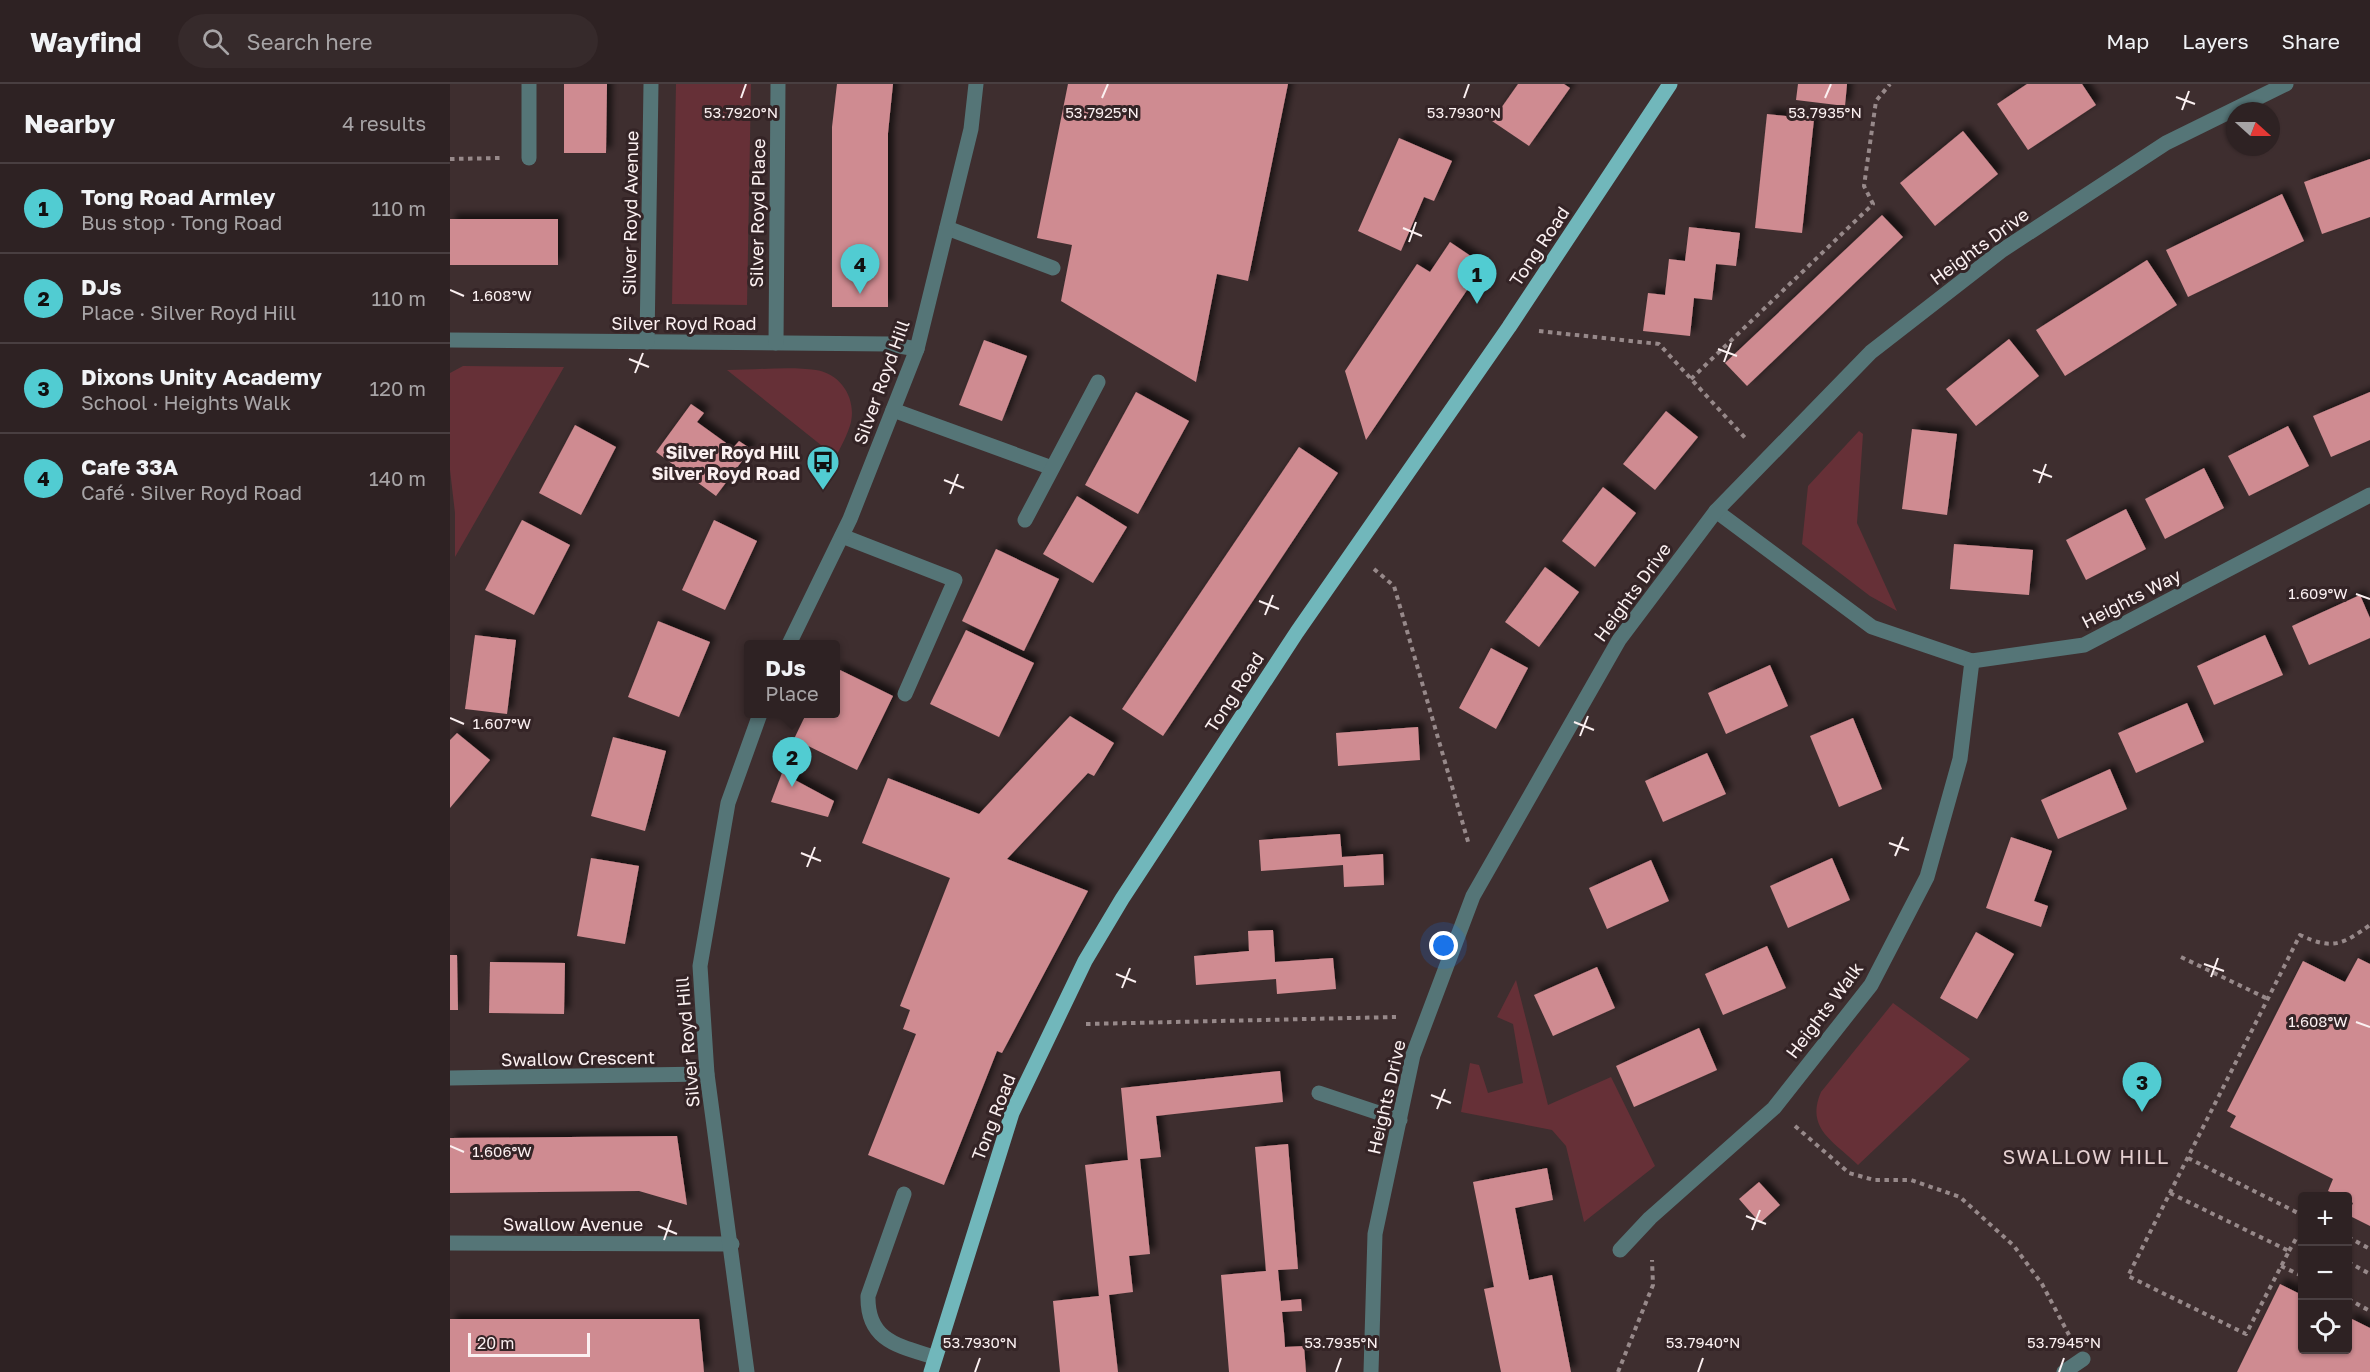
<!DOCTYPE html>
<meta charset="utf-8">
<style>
body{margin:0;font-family:"Golos Text",sans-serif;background:#362a2b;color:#f1f3f6}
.controls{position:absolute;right:18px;bottom:18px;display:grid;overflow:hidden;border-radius:6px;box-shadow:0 2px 4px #0004}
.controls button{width:54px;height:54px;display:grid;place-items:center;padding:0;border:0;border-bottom:2px solid #493f41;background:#2e2223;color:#f1f3f6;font:30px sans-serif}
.compass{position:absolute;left:1776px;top:18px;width:54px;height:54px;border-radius:50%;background:#2e2223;box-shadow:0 2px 4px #0004;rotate:111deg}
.scale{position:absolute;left:18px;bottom:15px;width:122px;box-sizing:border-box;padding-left:6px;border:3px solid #fbf0f1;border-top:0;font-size:16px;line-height:21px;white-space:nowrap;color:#fbf0f1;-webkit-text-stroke:4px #342426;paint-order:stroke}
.you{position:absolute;left:994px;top:862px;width:21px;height:21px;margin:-15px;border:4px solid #fff;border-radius:50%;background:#1a73e8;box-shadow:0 0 0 9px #1a73e833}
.badge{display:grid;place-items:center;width:39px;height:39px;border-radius:50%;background:#51ccd2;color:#111;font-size:20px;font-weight:700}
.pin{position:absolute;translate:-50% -50px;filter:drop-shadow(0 2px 3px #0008)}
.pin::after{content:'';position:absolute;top:32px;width:21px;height:18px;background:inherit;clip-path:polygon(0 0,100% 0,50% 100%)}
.popup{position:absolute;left:294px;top:556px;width:96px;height:78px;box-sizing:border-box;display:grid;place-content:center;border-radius:6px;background:#2e2223;filter:drop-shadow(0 2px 4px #0005);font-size:20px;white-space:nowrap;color:#a7a4a6}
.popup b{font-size:22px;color:#f1f3f6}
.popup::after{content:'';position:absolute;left:50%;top:100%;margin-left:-12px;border:12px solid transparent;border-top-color:#2e2223}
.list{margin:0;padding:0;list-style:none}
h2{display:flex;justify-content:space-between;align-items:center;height:78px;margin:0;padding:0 24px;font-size:26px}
h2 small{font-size:20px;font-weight:400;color:#a7a4a6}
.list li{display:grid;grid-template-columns:39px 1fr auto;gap:18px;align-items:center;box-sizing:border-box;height:90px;padding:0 24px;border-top:2px solid #493f41}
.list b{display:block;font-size:22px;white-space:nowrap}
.list p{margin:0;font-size:20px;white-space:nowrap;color:#a7a4a6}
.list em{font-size:20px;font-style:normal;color:#a7a4a6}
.icon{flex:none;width:33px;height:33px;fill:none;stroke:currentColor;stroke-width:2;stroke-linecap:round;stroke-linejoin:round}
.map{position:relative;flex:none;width:1920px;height:1288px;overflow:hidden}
header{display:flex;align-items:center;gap:36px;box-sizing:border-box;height:84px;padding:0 30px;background:#2e2223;border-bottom:2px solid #493f41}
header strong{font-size:28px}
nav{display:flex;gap:33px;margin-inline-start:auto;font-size:21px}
.search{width:420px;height:54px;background:#362a2b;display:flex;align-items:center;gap:15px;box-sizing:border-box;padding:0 21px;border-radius:33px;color:#a7a4a6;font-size:22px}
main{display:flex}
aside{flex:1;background:#2e2223}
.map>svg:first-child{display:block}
</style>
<header>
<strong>Wayfind</strong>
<div class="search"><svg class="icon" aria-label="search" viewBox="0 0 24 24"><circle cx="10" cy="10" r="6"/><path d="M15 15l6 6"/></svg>Search here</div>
<nav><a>Map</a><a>Layers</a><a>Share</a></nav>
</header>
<main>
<aside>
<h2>Nearby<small>4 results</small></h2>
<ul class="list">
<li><span class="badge">1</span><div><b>Tong Road Armley</b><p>Bus stop · Tong Road</p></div><em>110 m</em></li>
<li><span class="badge">2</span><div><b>DJs</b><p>Place · Silver Royd Hill</p></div><em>110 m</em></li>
<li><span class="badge">3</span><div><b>Dixons Unity Academy</b><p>School · Heights Walk</p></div><em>120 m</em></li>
<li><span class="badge">4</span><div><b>Cafe 33A</b><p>Café · Silver Royd Road</p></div><em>140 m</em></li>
</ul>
</aside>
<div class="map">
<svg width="1920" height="1288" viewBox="0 0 1920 1288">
<defs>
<filter id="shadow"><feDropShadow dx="5.5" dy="-5.5" stdDeviation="3" flood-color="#0009"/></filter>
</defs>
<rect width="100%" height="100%" fill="#3e2e2f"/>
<g fill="#663037">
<polygon points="226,0 301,0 297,221 222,220"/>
<polygon points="13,282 114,283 5,473 5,429 0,386 0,289"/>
<path d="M 277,286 C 305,286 340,282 366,286 C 391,290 406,314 401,338 C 398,350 391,362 386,373 Z"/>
<polygon points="1409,347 1413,350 1407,439 1447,527 1420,512 1352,460 1358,402"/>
<polygon points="1066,896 1098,1021 1161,993 1205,1082 1134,1138 1116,1062 1102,1046 1011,1028 1020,979 1029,981 1038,1009 1073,999 1063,940 1047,933"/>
<path d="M 1443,919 L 1520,975 L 1408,1081 C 1384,1057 1355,1045 1371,1008 Z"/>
</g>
<g fill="#cf8b91" filter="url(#shadow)">
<polygon points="114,0 157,0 156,69 114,69"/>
<polygon points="387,0 443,0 438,49 438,223 382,223 382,43"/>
<polygon points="618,0 838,0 798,197 767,190 746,298 611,217 622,161 587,154"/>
<polygon points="1068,0 1114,0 1120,4 1079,62 1042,37"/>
<polygon points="1348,0 1397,0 1395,22 1346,16"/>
<polygon points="1577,0 1632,0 1646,21 1578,66 1547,20"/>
<polygon points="1317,30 1364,35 1352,149 1305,144"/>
<polygon points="1513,47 1548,90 1485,142 1450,99"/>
<polygon points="949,54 1002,77 984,117 974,113 951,167 908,147"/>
<polygon points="1920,75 1920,133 1872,150 1854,98"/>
<polygon points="1832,110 1854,157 1738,213 1716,166"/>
<polygon points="1432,131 1453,153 1297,302 1275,279"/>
<rect x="0" y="135" width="108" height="46"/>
<polygon points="1239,143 1290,149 1286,182 1266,180 1262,216 1244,214 1240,252 1193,247 1198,209 1215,211 1219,175 1235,177"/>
<polygon points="1000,158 1034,181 916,356 895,287 967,180 980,188"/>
<polygon points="1697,176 1727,221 1615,292 1586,246"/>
<polygon points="1559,255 1589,292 1526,342 1496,305"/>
<polygon points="534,256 577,272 552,337 509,321"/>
<polygon points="686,308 739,337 688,430 635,401"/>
<polygon points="1920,308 1920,356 1881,373 1863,332"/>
<polygon points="241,320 254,329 247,338 283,364 289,357 301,365 266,412 206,368"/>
<polygon points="1216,327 1248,353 1205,406 1173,380"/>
<polygon points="125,341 166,363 131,431 89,409"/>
<polygon points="1838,342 1859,382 1799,412 1778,372"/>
<polygon points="1462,345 1507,350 1497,431 1452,425"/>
<polygon points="849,363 888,389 713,652 672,625"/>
<polygon points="1754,384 1774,424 1715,455 1695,415"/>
<polygon points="1153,403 1186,429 1145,483 1112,457"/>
<polygon points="627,412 677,443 643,499 593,470"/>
<polygon points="1676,425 1696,465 1636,496 1616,456"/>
<polygon points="72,436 120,461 84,531 35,506"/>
<polygon points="264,436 307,457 275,526 232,506"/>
<polygon points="1504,460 1583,466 1579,511 1500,505"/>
<polygon points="546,465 609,495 574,567 512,537"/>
<polygon points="1095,483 1129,508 1089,563 1055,538"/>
<polygon points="1910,511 1920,534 1920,554 1859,581 1842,542"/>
<polygon points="208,537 260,558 229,633 178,613"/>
<polygon points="516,546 584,579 549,653 480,620"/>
<polygon points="25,551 66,556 57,630 15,625"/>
<polygon points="1815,551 1833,591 1764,621 1747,582"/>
<polygon points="1041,564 1078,584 1046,645 1009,624"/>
<polygon points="1320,581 1338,622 1276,650 1258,609"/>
<polygon points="386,584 443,612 407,686 344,655 356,630 386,630"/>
<polygon points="1737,619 1754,658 1686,689 1668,649"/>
<polygon points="620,632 664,659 644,692 638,689 557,775 638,807 552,969 547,967 494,1101 418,1071 466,950 453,945 460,926 450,922 500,794 412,759 438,694 529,730"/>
<polygon points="1403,634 1432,705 1389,723 1360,652"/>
<polygon points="968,643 970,676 888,682 886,649"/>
<polygon points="7,649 40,676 0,724 0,656"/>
<polygon points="163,653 216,667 195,747 141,732"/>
<polygon points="1257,669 1276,710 1213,738 1195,697"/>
<polygon points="1660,685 1677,725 1608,755 1591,716"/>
<polygon points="332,689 384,717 378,733 321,718"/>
<polygon points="890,750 892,773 933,770 934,801 894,803 893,781 811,787 809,756"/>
<polygon points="1561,753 1602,767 1584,817 1598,822 1591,843 1536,824"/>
<polygon points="141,774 189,782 175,860 127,852"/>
<polygon points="1382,774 1400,816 1338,844 1320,802"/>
<polygon points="1201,776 1219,817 1157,845 1139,804"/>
<polygon points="823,846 825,878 883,874 886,905 827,910 826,895 746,901 744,872 799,867 798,847"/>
<polygon points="1526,848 1564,870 1527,935 1490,914"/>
<polygon points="1317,862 1336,904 1273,931 1255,890"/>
<polygon points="0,871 7,871 8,926 0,926"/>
<polygon points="1908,874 1920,880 1920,1142 1898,1131 1903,1119 1898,1116 1898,1112 1890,1112 1878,1107 1883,1095 1780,1043 1786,1032 1777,1027 1853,877 1895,898"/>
<polygon points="40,878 115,879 114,930 39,929"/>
<polygon points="1147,883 1165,924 1103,952 1084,911"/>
<polygon points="1249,944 1267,986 1184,1023 1166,982"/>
<polygon points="830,987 833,1018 706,1032 711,1073 690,1075 700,1170 679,1172 683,1208 659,1211 668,1288 610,1288 603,1217 649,1212 635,1081 678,1076 671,1004"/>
<polygon points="227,1052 237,1121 189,1107 0,1109 0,1054"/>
<polygon points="838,1060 848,1185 828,1186 831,1217 851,1215 852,1227 832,1228 834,1248 835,1263 854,1262 856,1288 779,1288 771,1191 816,1187 805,1063"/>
<polygon points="1097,1084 1103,1116 1065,1124 1079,1196 1102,1191 1121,1288 1051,1288 1034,1205 1044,1203 1023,1098"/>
<polygon points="1309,1098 1330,1121 1310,1139 1289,1115"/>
<polygon points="1830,1200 1852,1211 1852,1266 1898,1266 1898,1233 1920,1244 1920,1288 1787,1288"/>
<polygon points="0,1235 249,1235 254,1288 0,1288"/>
</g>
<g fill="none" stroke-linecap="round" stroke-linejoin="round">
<g stroke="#97898a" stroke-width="4" stroke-dasharray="4.5 4.5" stroke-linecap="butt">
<polyline points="0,75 51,74"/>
<polyline points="1089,247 1209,260 1297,356"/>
<polyline points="1241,295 1423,120 1414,102 1426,17 1440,0"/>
<polyline points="924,485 944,502 1019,761"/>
<polyline points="1731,873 1818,915"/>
<polyline points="636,940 946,933"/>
<polyline points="1345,1042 1399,1089 1424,1096 1461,1096 1510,1113 1564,1162 1592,1200 1619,1251"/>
<polyline points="1738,1074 1852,1131"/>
<path d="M 1720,1109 L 1839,1167 L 1796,1250 L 1678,1192 L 1850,851 C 1882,866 1892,861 1920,841"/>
<polyline points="1898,1153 1920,1165"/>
<polyline points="1839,1167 1847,1153 1852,1156"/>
<polyline points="1898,1178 1920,1190"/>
<polyline points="1831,1182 1852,1192"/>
<polyline points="1898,1215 1920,1227"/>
<polyline points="1168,1288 1203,1201 1202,1176"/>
</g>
<g stroke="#557577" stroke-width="15">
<polyline points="79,0 79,74"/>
<polyline points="497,144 603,184"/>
<polyline points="0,256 438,260 467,265"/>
<polyline points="197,258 201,0"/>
<polyline points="326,259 328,0"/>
<polyline points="443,326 602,384"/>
<polyline points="1266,427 1422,543 1522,577 1634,561 1920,411"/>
<polyline points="575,436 648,298"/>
<polyline points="392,452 505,496 455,610"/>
<polyline points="339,560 400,435 467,265 521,45 526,0"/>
<polyline points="0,994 257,990"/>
<polyline points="869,1009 950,1036"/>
<path d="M 454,1110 L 418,1212 C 417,1257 449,1262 484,1273"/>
<polyline points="0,1159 282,1160"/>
<polyline points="1170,1166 1200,1134 1324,1024 1421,901 1477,793 1510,675 1522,577"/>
<polyline points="297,1288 257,990 250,882 278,719 310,630"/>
<polyline points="921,1288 925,1150 963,971 1023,812 1169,556 1266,427 1421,268 1551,167 1716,59 1836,0"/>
<polyline points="1614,1288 1633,1275"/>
</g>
<polyline stroke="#71b7bb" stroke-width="15" points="481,1288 562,1029 635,877 672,815 847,548 1059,243 1220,0"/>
</g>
<path fill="none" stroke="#fbf0f1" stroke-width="2" d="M 1726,13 L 1745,20M 291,14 L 296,0M 652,14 L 658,0M 1014,14 L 1019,0M 1375,14 L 1381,0M 1732,26 L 1739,7M 953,144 L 972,152M 959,158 L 966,138M 0,206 L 14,212M 1268,265 L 1287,272M 179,275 L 199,283M 1274,278 L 1281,259M 185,289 L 193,269M 1583,386 L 1602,393M 494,396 L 514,404M 1589,399 L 1596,380M 500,410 L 508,390M 1906,510 L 1920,515M 809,517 L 829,525M 815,531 L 823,511M 0,634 L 14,640M 1124,638 L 1144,646M 1130,652 L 1138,632M 1439,759 L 1459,766M 351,769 L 371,777M 1445,772 L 1453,753M 357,783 L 365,763M 1754,880 L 1774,887M 666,890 L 686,898M 1761,893 L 1768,874M 672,904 L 680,884M 1906,938 L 1920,943M 981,1011 L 1001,1019M 987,1025 L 995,1005M 0,1062 L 14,1068M 1296,1132 L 1316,1140M 208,1142 L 227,1150M 1302,1146 L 1310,1126M 214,1156 L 221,1136M 525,1288 L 530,1274M 886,1288 L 891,1274M 1248,1288 L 1253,1274M 1609,1288 L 1614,1274"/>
<defs>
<g id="bus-pin" transform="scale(1.725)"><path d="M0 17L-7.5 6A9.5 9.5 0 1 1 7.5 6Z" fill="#51ccd2" stroke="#342426"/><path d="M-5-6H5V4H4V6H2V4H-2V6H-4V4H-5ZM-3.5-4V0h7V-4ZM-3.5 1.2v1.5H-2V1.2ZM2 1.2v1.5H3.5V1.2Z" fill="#111"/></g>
</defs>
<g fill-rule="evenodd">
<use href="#bus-pin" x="373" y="378"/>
</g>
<g text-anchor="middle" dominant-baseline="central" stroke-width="6" stroke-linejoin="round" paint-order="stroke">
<g font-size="18" fill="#fbf0f1" stroke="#342426">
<text transform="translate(180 129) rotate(-89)">Silver Royd Avenue</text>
<text transform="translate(307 129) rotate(-89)">Silver Royd Place</text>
<text transform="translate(1089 162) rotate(-56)">Tong Road</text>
<text transform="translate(1529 162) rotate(-36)">Heights Drive</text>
<text x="234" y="239">Silver Royd Road</text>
<text transform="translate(431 298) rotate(-70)">Silver Royd Hill</text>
<text transform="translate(1182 508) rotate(-54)">Heights Drive</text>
<text transform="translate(1681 514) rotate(-27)">Heights Way</text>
<text transform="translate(784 608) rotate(-57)">Tong Road</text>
<text transform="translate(1374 926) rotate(-53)">Heights Walk</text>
<text transform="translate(237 958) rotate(-95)">Silver Royd Hill</text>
<text transform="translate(128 974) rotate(-1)">Swallow Crescent</text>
<text transform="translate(936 1013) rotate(-77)">Heights Drive</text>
<text transform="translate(543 1033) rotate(-69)">Tong Road</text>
<text x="123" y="1140">Swallow Avenue</text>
</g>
<g font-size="18" font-weight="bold" fill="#fbf0f1" stroke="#342426" text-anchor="end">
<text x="350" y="368">Silver Royd Hill<tspan x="350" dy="21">Silver Royd Road</tspan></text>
</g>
<g font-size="20" letter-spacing="1.5" fill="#e5d0d1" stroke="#342426">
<text x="1636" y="1072">SWALLOW HILL</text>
</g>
</g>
<g font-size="15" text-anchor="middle" fill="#fbf0f1" stroke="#342426" stroke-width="6" stroke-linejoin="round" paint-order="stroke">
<text x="291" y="34">53.7920°N</text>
<text x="652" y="34">53.7925°N</text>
<text x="1014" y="34">53.7930°N</text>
<text x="1375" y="34">53.7935°N</text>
<text x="52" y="217">1.608°W</text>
<text x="1868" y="515">1.609°W</text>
<text x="52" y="645">1.607°W</text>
<text x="1868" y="943">1.608°W</text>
<text x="52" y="1073">1.606°W</text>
<text x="530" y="1264">53.7930°N</text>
<text x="891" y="1264">53.7935°N</text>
<text x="1253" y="1264">53.7940°N</text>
<text x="1614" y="1264">53.7945°N</text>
</g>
</svg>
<div class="controls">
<button>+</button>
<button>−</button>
<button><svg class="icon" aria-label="locate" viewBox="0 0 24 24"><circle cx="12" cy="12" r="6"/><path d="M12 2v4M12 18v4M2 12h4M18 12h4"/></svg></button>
</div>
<svg class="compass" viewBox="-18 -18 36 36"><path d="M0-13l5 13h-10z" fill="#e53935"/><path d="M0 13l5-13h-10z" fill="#a7a4a6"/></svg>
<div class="scale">20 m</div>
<div class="you"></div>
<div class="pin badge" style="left:1027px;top:220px">1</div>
<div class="pin badge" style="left:342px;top:703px">2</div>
<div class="popup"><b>DJs</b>Place</div>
<div class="pin badge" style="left:1692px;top:1028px">3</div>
<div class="pin badge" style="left:410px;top:210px">4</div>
</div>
</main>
